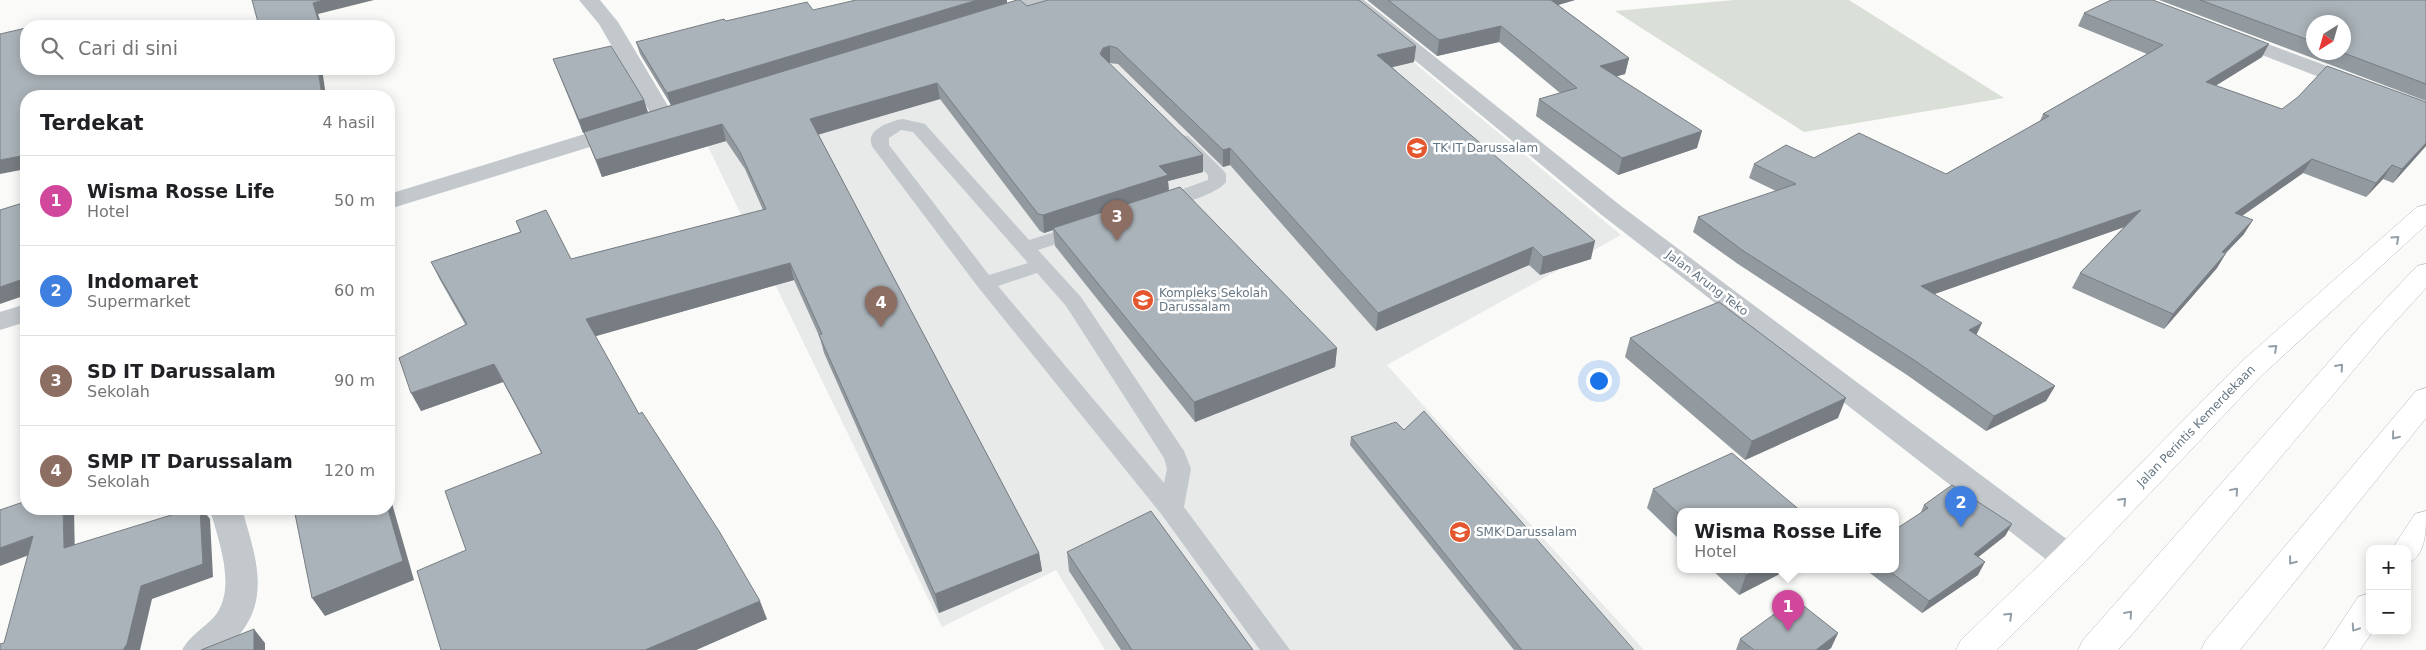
<!DOCTYPE html>
<html lang="id">
<meta charset="utf-8">
<style>
body{margin:0;font-family:"DejaVu Sans",sans-serif;background:#f2f2f2;color:#202124}
.controls{position:absolute;right:15px;bottom:15px;display:grid;overflow:hidden;border-radius:10px;box-shadow:0 2px 12px #0003}
.controls button{width:45px;height:45px;display:grid;place-items:center;padding:0;border:0;border-bottom:1px solid #e0e0e0;background:#fff;color:#202124;font:25px sans-serif}
.compass{position:absolute;left:2306px;top:15px;width:45px;height:45px;border-radius:50%;background:#fff;box-shadow:0 2px 12px #0003;rotate:217deg}
.you{position:absolute;left:1598px;top:380px;width:18px;height:18px;margin:-12px;border:4px solid #fff;border-radius:50%;background:#1a73e8;box-shadow:0 0 0 8px #1a73e833}
.badge{display:grid;place-items:center;width:32px;height:32px;border-radius:50%;background:#e4572e;color:#fff;font-size:16px;font-weight:700}
.pin{position:absolute;translate:-50% -41px;filter:drop-shadow(0 1px 2px #0008)}
.pin::after{content:'';position:absolute;top:26px;width:18px;height:15px;background:inherit;clip-path:polygon(0 0,100% 0,50% 100%)}
.popup{position:absolute;left:1677px;top:508px;width:222px;height:65px;box-sizing:border-box;display:grid;place-content:center;border-radius:10px;background:#fff;filter:drop-shadow(0 1px 4px #0005);font-size:16px;white-space:nowrap;color:#757577}
.popup b{font-size:19px;color:#202124}
.popup::after{content:'';position:absolute;left:50%;top:100%;margin-left:-10px;border:10px solid transparent;border-top-color:#fff}
.list{margin:0;padding:0;list-style:none}
h2{display:flex;justify-content:space-between;align-items:center;height:65px;margin:0;padding:0 20px;font-size:21px}
h2 small{font-size:16px;font-weight:400;color:#757577}
.list li{display:grid;grid-template-columns:32px 1fr auto;gap:15px;align-items:center;box-sizing:border-box;height:90px;padding:0 20px;border-top:1px solid #e0e0e0}
.list b{display:block;font-size:19px;white-space:nowrap}
.list p{margin:0;font-size:16px;white-space:nowrap;color:#757577}
.list em{font-size:16px;font-style:normal;color:#757577}
.icon{flex:none;width:28px;height:28px;fill:none;stroke:currentColor;stroke-width:2;stroke-linecap:round;stroke-linejoin:round}
.map{position:relative;flex:none;width:2426px;height:650px;overflow:hidden}
.search{position:absolute;background:#fff;box-shadow:0 2px 12px #0003;left:20px;top:20px;width:375px;height:55px;display:flex;align-items:center;gap:12px;box-sizing:border-box;padding:0 18px;border-radius:20px;color:#757577;font-size:19px}
.panel{position:absolute;background:#fff;box-shadow:0 2px 12px #0003;left:20px;top:90px;width:375px;height:425px;border-radius:20px}
.map>svg:first-child{display:block}
</style>
<div class="map">
<svg width="2426" height="650" viewBox="0 0 2426 650">
<rect width="100%" height="100%" fill="#fafaf8"/>
<polygon fill="#e8e9e9" points="1339,0 1621,235 1387,365 1644,650 1105,650 1056,570 942,627 696,122"/>
<polygon fill="#dadfd7" points="1734,0 1849,0 2004,98 1804,132 1615,11"/>
<g fill="none" stroke-linecap="round" stroke-linejoin="round">
<g stroke="#b5babe" stroke-width="1">
<g id="primary">
<polygon points="2426,205 2426,225 2261,376 2080,567 1997,650 1956,650 1961,640 2056,549 2241,362 2417,207"/>
<path d="M 2426,511 C 2426,533 2426,555 2407,564 L 2407,549 L 2392,549 L 2415,514 Z"/>
<polygon points="2370,593 2370,631 2373,631 2360,650 2323,650 2358,597"/>
</g>
</g>
<g stroke="#b4b9bd" stroke-width="1">
<g id="trunk">
<polygon points="2426,264 2426,288 2384,334 2135,631 2118,650 2078,650 2083,640 2364,322 2417,266"/>
<polygon points="2426,388 2426,418 2240,650 2201,650 2206,640 2416,391"/>
</g>
</g>
<g fill="#c3c8cc" fill-rule="evenodd">
<path d="M 903,119 L 925,124 L 1029,240 L 1080,224 L 1087,226 L 1090,230 L 1087,234 L 1038,250 L 1081,297 L 1184,451 L 1191,469 L 1184,507 L 1290,650 L 1260,650 L 1162,515 L 978,287 L 874,149 C 861,131 890,121 903,119 ZM 901,130 L 913,132 L 1028,263 L 989,275 L 889,145 L 889,138 ZM 1037,273 L 1066,306 L 1164,458 L 1167,469 L 1164,483 L 998,286 Z"/>
<path d="M 1182,135 L 1188,136 L 1223,170 L 1226,174 L 1226,182 C 1218,194 1169,210 1155,207 L 1153,203 L 1155,199 L 1208,180 L 1208,175 L 1173,140 L 1176,136 Z"/>
</g>
<g fill="#c3c8cc" fill-rule="evenodd">
<polygon points="579,0 600,0 618,22 674,116 671,121 663,123 655,121 599,24"/>
<polygon points="1022,0 1053,0 1050,4 990,22 983,20 980,16 983,12"/>
<polygon points="1342,0 1364,0 1621,206 2080,549 2085,558 2080,567 2068,571 2056,567 1603,216"/>
<polygon points="2230,30 2426,103 2426,118 2223,40 2220,36 2223,32"/>
<polygon points="624,122 632,124 635,129 632,134 389,209 389,194"/>
<polygon points="26,304 26,322 0,330 0,312"/>
<path d="M 210,509 L 242,509 C 258,564 274,608 224,650 L 182,650 C 190,635 203,629 214,617 C 238,589 218,540 210,509 Z"/>
</g>
<use href="#primary" fill="#fff" fill-rule="evenodd"/>
<use href="#trunk" fill="#fff" fill-rule="evenodd"/>
</g>
<g fill="#929a9f" fill-rule="evenodd">
<polygon points="1367,0 1575,0 1558,5 1629,58 1625,74 1617,76 1697,148 1618,175 1536,116 1539,99 1560,93 1499,42 1437,56"/>
<path d="M 2159,0 L 2426,0 L 2426,101 ZM 2314,22 L 2344,52 L 2314,52 Z"/>
<polygon points="1007,3 1027,6 1416,46 1414,62 1392,67 1591,259 1540,275 1529,265 1376,331 1230,165 1223,167 1118,64 1109,63 1203,172 1168,181 1169,191 1337,348 1335,367 1195,422 1055,246 1053,230 1044,233 1040,231 940,99 818,134 1039,553 1042,571 939,613 824,353 820,338 794,280 595,336 639,414 767,619 696,650 441,650 466,550 541,453 503,382 421,411 465,324 440,280 431,262 520,232 516,221 571,259 763,210 745,169 726,141 602,177 584,132 583,133 553,59 644,100 648,112 671,105 640,54 636,42 726,21 813,10"/>
<polygon points="2084,13 2262,57 2215,86 2282,109 2426,102 2426,146 2393,183 2383,179 2366,197 2303,173 2242,216 2244,234 2226,253 2217,268 2164,329 2072,288 2080,273 2124,227 1934,294 1976,335 2055,386 2046,401 1986,431 1907,375 1738,264 1693,232 1698,217 1776,191 1749,178 1754,164 1814,158 1946,174 2040,121 2043,114 2147,54 2078,26"/>
<polygon points="1630,338 1838,418 1745,460 1625,357"/>
<polygon points="1404,430 1634,650 1514,650 1350,445 1351,437"/>
<polygon points="1653,489 1680,512 1680,540 1647,508"/>
<polygon points="1924,505 2012,524 2005,536 1978,557 1978,575 1922,613 1866,570 1896,570"/>
<polygon points="1067,552 1253,650 1121,650 1069,571"/>
<polygon points="1712,570 1787,570 1739,595"/>
<polygon points="1838,633 1831,648 1828,650 1736,650 1740,639"/>
</g>
<g fill="#777d82">
<polygon points="323,0 374,0 318,14 322,26 320,26 313,3"/>
<polygon points="977,0 1007,0 1007,3 671,106 667,93"/>
<polygon points="1550,0 1575,0 1558,5 1557,13"/>
<polygon points="1501,26 1499,42 1437,56 1439,40"/>
<polygon points="2269,44 2262,57 2199,96 2206,82"/>
<polygon points="1110,46 1110,62 1104,64 1100,54 1103,48"/>
<polygon points="1416,46 1414,62 1376,71 1377,55"/>
<polygon points="1629,58 1625,74 1597,82 1600,66"/>
<polygon points="318,69 322,69 326,96 322,96"/>
<polygon points="937,83 940,99 814,136 810,119"/>
<polygon points="644,100 648,113 583,133 579,120"/>
<polygon points="722,124 726,141 602,177 596,160"/>
<polygon points="1702,131 1697,148 1618,175 1622,158"/>
<polygon points="2426,143 2426,146 2393,183 2402,169"/>
<polygon points="1230,148 1230,165 1223,167 1223,150"/>
<polygon points="26,155 26,169 0,174 0,160"/>
<polygon points="1203,155 1203,172 1168,181 1169,193 1053,228 1053,230 1044,233 1043,215 1159,166"/>
<polygon points="2312,159 2303,173 2226,227 2235,213"/>
<polygon points="2392,165 2383,179 2366,197 2376,183"/>
<polygon points="2141,210 2133,224 1915,301 1921,286"/>
<polygon points="2253,220 2244,234 2213,266 2222,252"/>
<polygon points="1595,241 1591,259 1540,275 1543,257"/>
<polygon points="1533,247 1529,265 1376,331 1378,313"/>
<polygon points="2226,253 2217,268 2164,329 2173,314"/>
<polygon points="790,263 794,280 593,337 586,319"/>
<polygon points="26,278 26,295 0,304 0,287"/>
<polygon points="1982,323 1975,338 1969,330"/>
<polygon points="1337,348 1335,367 1195,422 1194,402"/>
<polygon points="494,364 503,382 421,411 411,393"/>
<polygon points="2055,386 2046,401 1986,431 1994,416"/>
<polygon points="1846,398 1838,418 1745,460 1752,441"/>
<polygon points="389,493 414,580 325,616 312,598 388,509 389,509"/>
<polygon points="63,509 74,509 75,561 64,548"/>
<polygon points="200,509 202,509 210,519 213,577 152,599 140,650 123,650 141,586"/>
<polygon points="2012,524 2005,536 1967,566 1974,554"/>
<polygon points="33,536 45,549 0,566 0,548"/>
<polygon points="1039,553 1042,571 939,613 935,594"/>
<polygon points="1985,562 1978,575 1922,613 1929,601"/>
<polygon points="1757,570 1787,570 1739,595 1746,575"/>
<polygon points="760,601 767,619 696,650 645,650"/>
<polygon points="254,629 265,643 265,650 254,650"/>
<polygon points="1838,633 1831,648 1828,650 1816,650"/>
</g>
<g fill="#aab3b9" stroke="#777d82">
<polygon points="252,0 323,0 313,3 320,26 259,26"/>
<polygon points="856,0 977,0 667,93 636,42 724,19 726,21 807,2 813,10"/>
<polygon points="1017,0 1020,0 1027,6 1048,0 1359,0 1416,46 1377,55 1595,241 1543,257 1533,247 1378,313 1230,148 1223,150 1117,48 1110,46 1103,48 1100,54 1203,155 1159,166 1168,175 1043,215 1038,214 937,83 810,119 1039,553 935,594 819,335 822,334 790,263 586,319 639,414 642,412 719,531 760,601 645,650 441,650 417,571 466,550 445,491 542,453 494,364 411,393 399,358 467,324 431,262 521,232 516,221 546,210 571,259 766,209 740,152 722,124 596,160 584,132"/>
<polygon points="1388,0 1551,0 1629,58 1600,66 1702,131 1622,158 1539,99 1577,88 1501,26 1439,40"/>
<polygon points="2111,0 2153,0 2269,44 2206,82 2282,109 2298,97 2327,66 2426,102 2426,143 2402,169 2392,165 2376,183 2312,159 2235,213 2253,220 2222,252 2226,253 2173,314 2080,273 2141,210 1921,286 1982,323 1969,330 2055,386 1994,416 1914,360 1742,250 1698,217 1796,184 1754,164 1786,145 1814,158 1859,133 1946,174 2049,116 2043,114 2163,45 2084,13"/>
<polygon points="2200,0 2426,0 2426,84 2341,52 2344,52 2344,22 2314,22 2314,42"/>
<polygon points="180,21 179,26 154,26"/>
<polygon points="44,24 44,26 34,26"/>
<polygon points="26,28 26,69 318,69 322,96 26,96 26,155 0,160 0,34"/>
<polygon points="611,46 644,100 579,120 553,59"/>
<polygon points="1180,187 1337,348 1194,402 1053,228"/>
<polygon points="26,202 26,278 0,287 0,210"/>
<polygon points="1719,302 1846,398 1752,441 1630,338"/>
<polygon points="1424,411 1634,650 1522,650 1351,437 1396,422 1404,430"/>
<polygon points="1732,453 1802,512 1680,512 1680,515 1653,489"/>
<polygon points="1952,485 2012,524 1974,554 1985,562 1929,601 1888,570 1896,570 1896,529 1928,508 1924,505"/>
<polygon points="26,501 26,509 63,509 64,548 191,509 200,509 203,564 141,586 127,644 123,650 0,650 0,644 4,643 33,536 0,548 0,510"/>
<polygon points="294,509 388,509 403,561 312,598"/>
<polygon points="1151,511 1253,650 1132,650 1067,552"/>
<polygon points="1740,570 1757,570 1746,575"/>
<polygon points="1795,599 1838,633 1816,650 1754,650 1740,639"/>
<polygon points="254,629 254,650 201,650"/>
</g>
<defs><path id="oneway-chevron" d="M-2-3.5L2.5 0L-2 3.5" fill="none" stroke-width="1.6" stroke-linecap="round" stroke-linejoin="round" transform="scale(1.25)"/></defs>
<g stroke="#939fa8">
<use href="#oneway-chevron" transform="translate(2396 239) rotate(-42)"/>
<use href="#oneway-chevron" transform="translate(2274 348) rotate(-42)"/>
<use href="#oneway-chevron" transform="translate(2340 367) rotate(-49)"/>
<use href="#oneway-chevron" transform="translate(2395 436) rotate(129)"/>
<use href="#oneway-chevron" transform="translate(2235 491) rotate(-49)"/>
<use href="#oneway-chevron" transform="translate(2123 501) rotate(-46)"/>
<use href="#oneway-chevron" transform="translate(2292 561) rotate(129)"/>
<use href="#oneway-chevron" transform="translate(2129 614) rotate(-49)"/>
<use href="#oneway-chevron" transform="translate(2009 616) rotate(-44)"/>
<use href="#oneway-chevron" transform="translate(2355 628) rotate(124)"/>
</g>
<defs>
<g id="school-disc" transform="scale(1.125)"><circle r="9.5" fill="#e4572e" stroke="#fff"/><path d="M0-5L7-2L0 1L-7-2ZM-4 1L0 2.5L4 1V4Q0 6-4 4Z" fill="#fff"/></g>
</defs>
<g fill-rule="evenodd">
<use href="#school-disc" x="1417" y="148"/>
<use href="#school-disc" x="1143" y="300"/>
<use href="#school-disc" x="1460" y="532"/>
</g>
<g text-anchor="middle" dominant-baseline="central" stroke-width="5" stroke-linejoin="round" paint-order="stroke">
<g font-size="12" fill="#657683" stroke="#fff" text-anchor="start">
<text x="1433" y="148">TK IT Darussalam</text>
<text x="1159" y="293">Kompleks Sekolah<tspan x="1159" dy="14">Darussalam</tspan></text>
<text x="1476" y="532">SMK Darussalam</text>
</g>
<g font-size="12" fill="#657683" stroke="#fff">
<text transform="translate(1707 283) rotate(37)">Jalan Arung Teko</text>
<text transform="translate(2196 426) rotate(-46)">Jalan Perintis Kemerdekaan</text>
</g>
</g>
</svg>
<div class="controls">
<button>+</button>
<button>−</button>
</div>
<svg class="compass" viewBox="-18 -18 36 36"><path d="M0-13l5 13h-10z" fill="#e53935"/><path d="M0 13l5-13h-10z" fill="#757577"/></svg>
<div class="you"></div>
<div class="pin badge" style="left:1788px;top:631px;background:#d1479c">1</div>
<div class="popup"><b>Wisma Rosse Life</b>Hotel</div>
<div class="pin badge" style="left:1961px;top:527px;background:#3f7fe0">2</div>
<div class="pin badge" style="left:1117px;top:241px;background:#8d6e63">3</div>
<div class="pin badge" style="left:881px;top:327px;background:#8d6e63">4</div>
<div class="search"><svg class="icon" aria-label="search" viewBox="0 0 24 24"><circle cx="10" cy="10" r="6"/><path d="M15 15l6 6"/></svg>Cari di sini</div>
<section class="panel">
<h2>Terdekat<small>4 hasil</small></h2>
<ul class="list">
<li><span class="badge" style="background:#d1479c">1</span><div><b>Wisma Rosse Life</b><p>Hotel</p></div><em>50 m</em></li>
<li><span class="badge" style="background:#3f7fe0">2</span><div><b>Indomaret</b><p>Supermarket</p></div><em>60 m</em></li>
<li><span class="badge" style="background:#8d6e63">3</span><div><b>SD IT Darussalam</b><p>Sekolah</p></div><em>90 m</em></li>
<li><span class="badge" style="background:#8d6e63">4</span><div><b>SMP IT Darussalam</b><p>Sekolah</p></div><em>120 m</em></li>
</ul>
</section>
</div>
